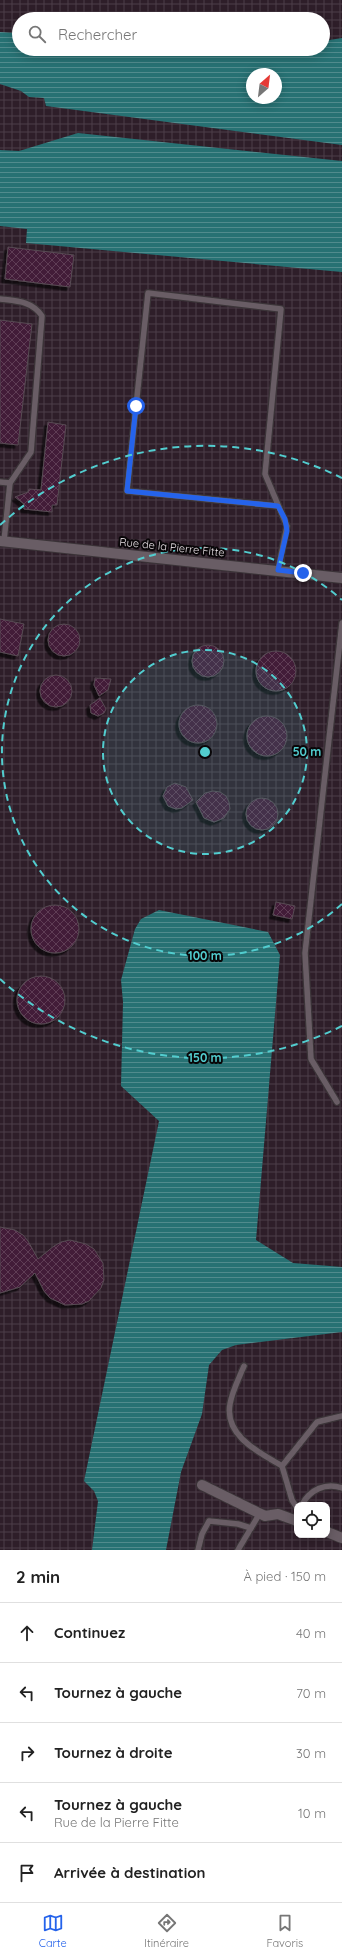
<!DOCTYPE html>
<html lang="fr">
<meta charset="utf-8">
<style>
body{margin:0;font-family:Quicksand,sans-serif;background:#f6f6f6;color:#222}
.controls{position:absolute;right:12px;bottom:12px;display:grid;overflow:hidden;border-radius:8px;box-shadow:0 2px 10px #0003}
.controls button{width:36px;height:36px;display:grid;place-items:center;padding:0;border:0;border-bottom:1px solid #e0e0e0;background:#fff;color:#222;font:20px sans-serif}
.compass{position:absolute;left:246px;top:68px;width:36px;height:36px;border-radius:50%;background:#fff;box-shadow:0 2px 10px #0003;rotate:28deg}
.stop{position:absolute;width:12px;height:12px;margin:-9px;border:3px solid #2563eb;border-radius:50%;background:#fff}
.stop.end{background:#2563eb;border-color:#fff;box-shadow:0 1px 4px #0008}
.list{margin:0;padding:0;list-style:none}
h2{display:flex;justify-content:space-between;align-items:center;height:52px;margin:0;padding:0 16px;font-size:17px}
h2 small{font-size:13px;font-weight:400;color:#767676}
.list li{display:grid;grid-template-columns:26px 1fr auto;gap:12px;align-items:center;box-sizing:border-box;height:60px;padding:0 16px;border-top:1px solid #e0e0e0}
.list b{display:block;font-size:15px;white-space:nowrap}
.list p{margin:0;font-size:13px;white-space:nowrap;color:#767676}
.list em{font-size:13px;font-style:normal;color:#767676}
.icon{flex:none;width:22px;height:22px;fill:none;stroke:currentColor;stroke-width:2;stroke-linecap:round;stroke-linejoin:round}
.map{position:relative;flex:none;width:342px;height:1550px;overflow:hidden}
.search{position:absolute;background:#fff;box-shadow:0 2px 10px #0003;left:12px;right:12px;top:12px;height:44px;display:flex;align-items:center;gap:10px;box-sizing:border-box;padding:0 14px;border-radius:22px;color:#767676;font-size:15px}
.sheet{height:352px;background:#fff}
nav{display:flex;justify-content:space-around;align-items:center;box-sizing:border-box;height:56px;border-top:1px solid #e0e0e0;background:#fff;font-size:11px;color:#767676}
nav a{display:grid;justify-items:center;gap:2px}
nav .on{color:#2563eb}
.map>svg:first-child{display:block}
</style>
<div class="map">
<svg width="342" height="1550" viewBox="0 0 342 1550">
<defs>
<pattern id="industrial-grid" width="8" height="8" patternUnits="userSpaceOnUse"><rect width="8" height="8" fill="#2e1e29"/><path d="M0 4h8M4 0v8" fill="none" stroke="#4c3e48"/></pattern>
<pattern id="water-rules" width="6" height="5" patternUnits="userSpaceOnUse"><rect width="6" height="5" fill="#277173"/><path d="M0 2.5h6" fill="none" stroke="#518b8d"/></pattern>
<pattern id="building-cross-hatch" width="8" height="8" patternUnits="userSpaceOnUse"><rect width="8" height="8" fill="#431d39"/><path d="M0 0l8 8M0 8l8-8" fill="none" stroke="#5e3d55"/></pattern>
<filter id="shadow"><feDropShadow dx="-3.5" dy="3.5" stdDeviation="0" flood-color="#0009"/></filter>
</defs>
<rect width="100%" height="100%" fill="#23191f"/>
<path fill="url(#industrial-grid)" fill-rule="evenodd" d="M 0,0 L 342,0 L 342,1550 L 0,1550 ZM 19,19 L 323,19 L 323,49 L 19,49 ZM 252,74 L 276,74 L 276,98 L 252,98 ZM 297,1505 L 327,1505 L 327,1535 L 297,1535 Z"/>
<g fill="url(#water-rules)" fill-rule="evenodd">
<path d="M 0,32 L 19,33 L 19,49 L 323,49 L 323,41 L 342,38 L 342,145 L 46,106 L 44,98 L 29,97 L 21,91 L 0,84 ZM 252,74 L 276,74 L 276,98 L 252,98 Z"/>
<polygon points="78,133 342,161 342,272 26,243 27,229 0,226 0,150 19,151"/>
<polygon points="159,910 268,932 280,955 256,1240 293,1263 342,1267 342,1332 236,1345 222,1350 209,1365 202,1414 181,1472 166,1550 92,1550 98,1501 94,1491 84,1481 159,1121 121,1086 123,1002 121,980 135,929 141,919"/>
</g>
<g fill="url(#building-cross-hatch)" stroke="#574b53" filter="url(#shadow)">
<polygon points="8,247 74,255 70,287 5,279"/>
<polygon points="0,320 32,324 18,445 0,443"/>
<polygon points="48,422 66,425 57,505 52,505 52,512 24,509 24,504 15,497 28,492 29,489 41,490"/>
<polygon points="0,619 24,624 18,656 0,652"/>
<circle cx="64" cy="640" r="16"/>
<circle cx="208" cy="661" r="16"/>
<circle cx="276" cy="671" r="20"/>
<circle cx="56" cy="691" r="16"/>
<polygon points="95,678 111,679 108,690 99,696 94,685"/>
<polygon points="100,698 106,709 104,713 98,716 91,713 90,705"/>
<circle cx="198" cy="724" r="19"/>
<circle cx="267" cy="736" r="20"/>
<polygon points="175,783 186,787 193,800 182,808 176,809 168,806 163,796 167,787"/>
<polygon points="213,791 220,792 226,796 229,802 230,809 224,818 214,822 204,818 196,802 205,793"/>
<circle cx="262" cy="814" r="16"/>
<polygon points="276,902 295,906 292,919 273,915"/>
<circle cx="55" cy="929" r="24"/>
<circle cx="41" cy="1000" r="24"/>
<polygon points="0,1227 15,1230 23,1235 28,1241 38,1259 54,1246 61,1242 70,1240 86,1244 94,1249 103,1263 104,1280 101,1288 89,1301 82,1304 65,1305 50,1298 44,1291 35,1273 20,1287 0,1293"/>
</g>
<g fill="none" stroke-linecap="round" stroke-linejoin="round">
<g stroke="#3b3438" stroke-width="8">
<g id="lane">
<path d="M 0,299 C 17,301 32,301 42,316 L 31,452 L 10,483 L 4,541"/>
<polyline points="0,482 10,483"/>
<polyline points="278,506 127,491 148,293 281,309 265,474 287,526 278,570"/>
<polyline points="337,1102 311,1059 305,953 342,623"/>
<path d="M 244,1366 C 239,1378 232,1392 230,1404 C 224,1436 260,1453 282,1466"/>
<path d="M 302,1505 C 309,1490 326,1482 342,1488"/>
<polyline points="297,1508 292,1500 282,1466 317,1422 342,1416"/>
<polyline points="198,1550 202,1534 209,1521 238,1524 251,1528"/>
<polyline points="238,1550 260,1513"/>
</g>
</g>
<g stroke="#3b3438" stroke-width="12">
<g id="street">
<polyline points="0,541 342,578"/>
<polyline points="202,1485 265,1516 278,1514 297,1521"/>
<polyline points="327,1532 342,1538"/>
</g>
</g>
<use href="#lane" stroke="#695d65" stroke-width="5.5"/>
<use href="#street" stroke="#695d65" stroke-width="10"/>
</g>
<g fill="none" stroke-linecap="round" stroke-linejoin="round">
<polyline stroke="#2563eb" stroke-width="5" points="136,406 127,491 278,506 285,519 287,531 278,570 303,573"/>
</g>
<circle cx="205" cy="752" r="102" fill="#52cdcf" fill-opacity=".12"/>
<g fill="none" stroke="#52cdcf" stroke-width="2" stroke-dasharray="7 5">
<circle cx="205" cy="752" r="102"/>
<path d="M342 904A204 204 0 1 1 342 600"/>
<path d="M342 1026A306 306 0 0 1 0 979M0 525A306 306 0 0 1 342 478"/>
</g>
<g text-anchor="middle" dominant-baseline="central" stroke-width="4" stroke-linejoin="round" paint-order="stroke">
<g font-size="11" fill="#e3dce0" stroke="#090608">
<text transform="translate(172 547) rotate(6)">Rue de la Pierre Fitte</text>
</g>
</g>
<circle cx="205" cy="752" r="6" fill="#52cdcf" stroke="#090608" stroke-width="2"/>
<g font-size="12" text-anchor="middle" font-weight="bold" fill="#52cdcf" stroke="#090608" stroke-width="4" stroke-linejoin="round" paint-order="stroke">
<text x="307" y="756">50 m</text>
<text x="205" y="960">100 m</text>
<text x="205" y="1062">150 m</text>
</g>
</svg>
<div class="controls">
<button><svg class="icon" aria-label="locate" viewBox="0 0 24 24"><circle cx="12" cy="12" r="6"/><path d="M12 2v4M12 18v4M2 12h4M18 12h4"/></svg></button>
</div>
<svg class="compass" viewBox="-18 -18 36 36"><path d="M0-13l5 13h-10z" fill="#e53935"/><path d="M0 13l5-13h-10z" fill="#767676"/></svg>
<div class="stop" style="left:136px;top:406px"></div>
<div class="stop end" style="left:303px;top:573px"></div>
<div class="search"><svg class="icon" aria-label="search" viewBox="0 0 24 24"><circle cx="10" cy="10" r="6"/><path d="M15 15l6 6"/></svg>Rechercher</div>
</div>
<section class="sheet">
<h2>2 min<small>À pied · 150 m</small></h2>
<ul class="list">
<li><svg class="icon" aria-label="ahead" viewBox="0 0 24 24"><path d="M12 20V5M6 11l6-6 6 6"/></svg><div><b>Continuez</b></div><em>40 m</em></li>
<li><svg class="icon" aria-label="left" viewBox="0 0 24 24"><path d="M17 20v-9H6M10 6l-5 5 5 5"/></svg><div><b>Tournez à gauche</b></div><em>70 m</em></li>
<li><svg class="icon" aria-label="right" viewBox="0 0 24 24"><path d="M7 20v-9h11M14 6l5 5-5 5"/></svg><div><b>Tournez à droite</b></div><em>30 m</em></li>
<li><svg class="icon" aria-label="left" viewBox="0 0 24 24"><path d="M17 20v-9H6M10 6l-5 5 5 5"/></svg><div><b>Tournez à gauche</b><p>Rue de la Pierre Fitte</p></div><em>10 m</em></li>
<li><svg class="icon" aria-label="arrive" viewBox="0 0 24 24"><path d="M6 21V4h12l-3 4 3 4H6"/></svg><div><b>Arrivée à destination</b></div></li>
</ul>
</section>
<nav>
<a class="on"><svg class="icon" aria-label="map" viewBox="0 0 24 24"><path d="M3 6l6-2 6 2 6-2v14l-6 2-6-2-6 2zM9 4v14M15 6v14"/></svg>Carte</a>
<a><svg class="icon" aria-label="directions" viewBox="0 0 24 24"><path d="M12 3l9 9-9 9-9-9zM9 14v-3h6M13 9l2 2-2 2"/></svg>Itinéraire</a>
<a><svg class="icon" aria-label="saved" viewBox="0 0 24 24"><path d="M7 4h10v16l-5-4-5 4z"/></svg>Favoris</a>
</nav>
